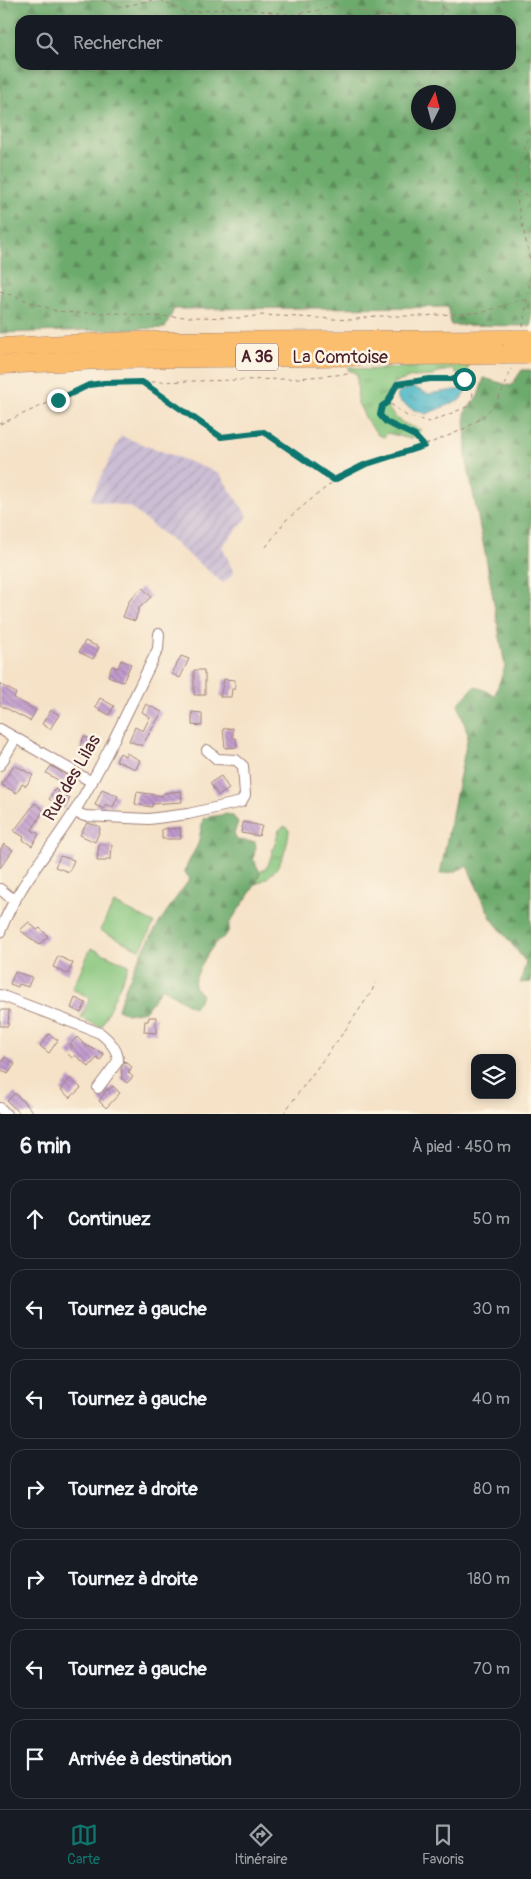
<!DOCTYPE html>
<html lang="fr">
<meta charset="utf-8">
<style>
body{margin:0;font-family:Pangolin,sans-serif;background:#20242c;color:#f1f3f6}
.controls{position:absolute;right:15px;bottom:15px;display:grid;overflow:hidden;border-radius:10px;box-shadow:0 2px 8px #0003}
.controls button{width:45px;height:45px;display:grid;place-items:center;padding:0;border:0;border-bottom:1px solid #363941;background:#171b24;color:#f1f3f6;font:25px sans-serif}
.compass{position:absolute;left:411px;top:85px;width:45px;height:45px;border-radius:50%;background:#171b24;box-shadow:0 2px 8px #0003;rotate:6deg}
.stop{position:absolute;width:15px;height:15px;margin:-11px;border:4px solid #0f766e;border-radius:50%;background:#fff}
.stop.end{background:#0f766e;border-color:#fff;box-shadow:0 1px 5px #0008}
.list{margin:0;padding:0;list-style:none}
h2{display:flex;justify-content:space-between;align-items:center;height:65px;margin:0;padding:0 20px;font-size:21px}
h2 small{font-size:16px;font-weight:400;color:#9ea1a6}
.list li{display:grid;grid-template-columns:32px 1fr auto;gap:15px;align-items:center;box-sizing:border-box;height:80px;margin:0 10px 10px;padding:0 10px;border:1px solid #363941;border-radius:15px}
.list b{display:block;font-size:19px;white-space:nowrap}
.list em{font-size:16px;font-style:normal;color:#9ea1a6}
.icon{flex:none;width:28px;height:28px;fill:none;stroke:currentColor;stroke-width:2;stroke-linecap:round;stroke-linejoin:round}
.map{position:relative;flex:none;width:531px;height:1114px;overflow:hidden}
.search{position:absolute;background:#171b24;box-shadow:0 2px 8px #0003;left:15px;right:15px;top:15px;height:55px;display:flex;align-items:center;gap:12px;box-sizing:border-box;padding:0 18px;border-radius:15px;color:#9ea1a6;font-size:19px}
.sheet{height:695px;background:#171b24}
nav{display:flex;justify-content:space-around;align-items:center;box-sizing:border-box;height:70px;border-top:1px solid #363941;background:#171b24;font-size:14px;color:#9ea1a6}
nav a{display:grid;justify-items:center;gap:2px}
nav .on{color:#0f766e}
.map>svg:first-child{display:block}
</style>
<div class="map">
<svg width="531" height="1114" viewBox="0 0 531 1114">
<defs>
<pattern id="industrial-furrows" width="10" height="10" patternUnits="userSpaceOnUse" patternTransform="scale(1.25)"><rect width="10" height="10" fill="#ccbed4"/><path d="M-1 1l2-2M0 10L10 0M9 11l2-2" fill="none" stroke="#b1a3b6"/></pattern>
<pattern id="grass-tufts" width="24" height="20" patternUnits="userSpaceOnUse" patternTransform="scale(1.25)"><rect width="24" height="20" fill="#87c67e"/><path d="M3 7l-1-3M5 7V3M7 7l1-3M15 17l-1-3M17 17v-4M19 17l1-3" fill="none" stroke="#70a067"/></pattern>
<pattern id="forest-firs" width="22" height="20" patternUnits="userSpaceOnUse" patternTransform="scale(1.25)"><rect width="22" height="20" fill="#6dab6d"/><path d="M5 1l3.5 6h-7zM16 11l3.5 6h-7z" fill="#5c8b5a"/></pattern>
<pattern id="water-ripples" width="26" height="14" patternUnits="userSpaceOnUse" patternTransform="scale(1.25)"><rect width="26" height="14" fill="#4ab6c6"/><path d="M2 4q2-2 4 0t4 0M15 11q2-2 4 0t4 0" fill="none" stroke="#4093a1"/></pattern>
<pattern id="building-back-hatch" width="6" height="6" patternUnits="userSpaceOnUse" patternTransform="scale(1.25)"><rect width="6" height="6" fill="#bf99cc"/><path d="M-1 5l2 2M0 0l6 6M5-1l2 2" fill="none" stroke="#9d7ca6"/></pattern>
</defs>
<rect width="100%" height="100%" fill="#fcf5e5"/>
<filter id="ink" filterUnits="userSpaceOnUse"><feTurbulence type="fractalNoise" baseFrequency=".02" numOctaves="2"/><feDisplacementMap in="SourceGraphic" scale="10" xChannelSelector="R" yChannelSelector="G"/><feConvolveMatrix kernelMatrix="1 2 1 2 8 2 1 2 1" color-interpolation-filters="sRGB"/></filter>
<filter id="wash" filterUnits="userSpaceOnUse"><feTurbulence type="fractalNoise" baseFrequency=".0096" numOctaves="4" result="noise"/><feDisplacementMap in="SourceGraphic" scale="20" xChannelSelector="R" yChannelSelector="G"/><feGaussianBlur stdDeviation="1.12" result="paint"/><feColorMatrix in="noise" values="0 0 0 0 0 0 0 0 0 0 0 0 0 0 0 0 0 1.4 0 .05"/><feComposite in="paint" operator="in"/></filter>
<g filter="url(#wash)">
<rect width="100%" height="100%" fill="#f5e2c7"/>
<polygon fill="url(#industrial-furrows)" points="121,436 219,473 248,517 222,546 234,573 223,583 130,507 90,500"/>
<g fill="url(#grass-tufts)" stroke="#687254">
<path d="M 455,364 L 470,364 L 465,374 L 456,373 L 454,369 L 439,372 L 433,376 L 412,377 L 395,383 L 385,399 C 393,421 400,422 421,430 L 411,439 L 387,433 L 384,437 L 378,435 L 366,419 L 358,403 L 357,374 L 348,370 L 349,366 L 365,370 Z"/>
<path d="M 285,826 L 289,830 C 287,852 279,875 256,884 L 260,872 L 268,866 L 279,830 Z"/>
</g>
<g fill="url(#forest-firs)" stroke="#5c654c" fill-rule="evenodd">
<path d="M 0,0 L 531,0 L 531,326 L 451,325 L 448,307 L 174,309 L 165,328 L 0,333 ZM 20,20 L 511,20 L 511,65 L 20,65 ZM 448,92 L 448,122 L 418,122 L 418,92 Z"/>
<polygon points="522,370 531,370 531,982 520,983 526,962 491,918 467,866 453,872 440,874 468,735 458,704 475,686 495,695 505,666 486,558 466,457 465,412 478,396 484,378 511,386"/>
<path d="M 227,814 L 233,816 L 238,822 L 234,834 L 237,840 L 255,842 L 256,847 L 253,859 L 260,872 L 256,884 L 229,924 C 230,935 223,937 216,943 C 208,951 195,975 194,986 L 202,995 L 194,1008 L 162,988 L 145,1011 L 127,1014 L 118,1009 C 132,963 161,917 190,879 L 184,871 L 198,844 L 203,819 L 208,817 Z"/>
</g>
<g fill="#87c67e" stroke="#687254">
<polygon points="114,903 154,923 140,950 100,930"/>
<polygon points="91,948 129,965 101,1027 81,1018 90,998 72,989"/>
</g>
<polygon fill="url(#water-ripples)" stroke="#4a6a78" points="410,388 415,388 428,394 462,389 465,393 460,400 426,414 412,409 399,401 397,396 400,391"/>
<g id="blocks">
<g fill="url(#building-back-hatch)">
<polygon points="142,587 151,597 139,608 135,621 123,617 129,601"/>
<polygon points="85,641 99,647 93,659 79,652"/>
<polygon points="181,656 189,659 180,678 172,674"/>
<polygon points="121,660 131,664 123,682 108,676 112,666 118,668"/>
<polygon points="194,670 204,670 204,674 205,674 205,695 194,695"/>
<polygon points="224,679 235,680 235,689 232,689 231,697 220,697"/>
<polygon points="0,684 16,693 14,698 36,710 30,721 0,705"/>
<polygon points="100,698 114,706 109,715 95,707"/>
<polygon points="146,704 162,712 142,746 129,741 135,727 143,731 150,717 142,712"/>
<polygon points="51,710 59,715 50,729 42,724"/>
<polygon points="192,712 202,713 202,726 192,725"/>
<polygon points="233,728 233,738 236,738 237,747 225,748 223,729"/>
<polygon points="84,736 96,743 91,752 80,746"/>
<polygon points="120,753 125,756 126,753 140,760 136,769 116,761"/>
<polygon points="14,765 33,775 26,786 22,784 17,793 2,785 2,783"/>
<polygon points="51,766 68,776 63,783 46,773"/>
<polygon points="221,776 229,789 218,796 210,783"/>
<polygon points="55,789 70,798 64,809 49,799"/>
<polygon points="102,789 118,796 113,807 106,804 104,809 95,805"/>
<polygon points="181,791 182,802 152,804 152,807 135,804 137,792 162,796 164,793"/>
<polygon points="35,803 44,810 32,830 39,834 32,846 23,840 24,837 14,831"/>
<polygon points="243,822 262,826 259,836 241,833"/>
<polygon points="87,823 99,826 100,830 95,842 80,835"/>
<polygon points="180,828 181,839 162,839 162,829"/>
<polygon points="4,844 13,850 0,868 0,850"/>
<polygon points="99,844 112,845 111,859 106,859 106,861 97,861"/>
<polygon points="60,856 74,860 69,872 55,867"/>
<polygon points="29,922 37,930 40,928 48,936 39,945 20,930"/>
<polygon points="58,956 73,963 68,974 53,967"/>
<polygon points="15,972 32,977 28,987 19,984 18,987 10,984"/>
<polygon points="75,998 86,1003 81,1013 71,1008"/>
<polygon points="0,1010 9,1010 8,1026 0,1026"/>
<polygon points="149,1017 156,1017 156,1033 144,1032 145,1021 148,1021"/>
<polygon points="49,1034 58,1040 49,1053 40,1046"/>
<polygon points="77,1037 85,1045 104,1054 100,1061 97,1058 89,1067 75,1055 72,1058 67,1053 73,1046 70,1044"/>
<polygon points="5,1057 15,1064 8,1074 0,1069 0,1065"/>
<polygon points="125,1061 132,1067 128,1072 133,1077 127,1083 121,1078 122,1076 121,1069"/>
<polygon points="70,1078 81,1088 70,1098 61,1090"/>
<polygon points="113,1086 120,1093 106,1108 99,1101 107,1089 109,1090"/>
<polygon points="14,1094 16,1094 24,1102 35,1114 21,1114 7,1101"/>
</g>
</g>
</g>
<g filter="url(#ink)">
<use href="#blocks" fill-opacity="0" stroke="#a08079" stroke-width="1"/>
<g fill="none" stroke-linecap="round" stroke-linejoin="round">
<g stroke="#a08079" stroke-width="12">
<g id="street">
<polyline points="0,729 92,782"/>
<polyline points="0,765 16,738"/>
<polyline points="74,812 85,816 149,819 188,814 241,802 245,795 243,766 236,760 217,759 207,750"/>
<polyline points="0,889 15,901"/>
<path d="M 0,932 C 16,887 51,850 76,809 C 107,758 131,703 158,649 L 159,634"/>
<path d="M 0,995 L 100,1033 C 109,1040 118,1050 118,1061 L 98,1088"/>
<polyline points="0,1108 6,1114"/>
</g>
</g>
<g stroke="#a08079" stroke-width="19">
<g id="highway">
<polyline points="0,347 132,341 510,339"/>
<polyline points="0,365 121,359 502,355"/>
</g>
</g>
<g stroke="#a08079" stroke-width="1" stroke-dasharray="4 4" stroke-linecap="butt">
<polyline points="103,0 122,7 152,0"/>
<polyline points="160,0 187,13 236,7 291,15 336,7 400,18 432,20"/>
<polyline points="433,20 443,12 442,0"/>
<polyline points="531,131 516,175 515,191 531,265"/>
<polyline points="516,191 531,197"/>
<polyline points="0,291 56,311 77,313 118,313 145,316 240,318 263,315 351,320 375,316 421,316 484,312 517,301 527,300"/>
<polyline points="523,327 531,273"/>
<polyline points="142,382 221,437 264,433 334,480"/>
<polyline points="0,424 89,385 104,383 286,379 348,374"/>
<path d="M 425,445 C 471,427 495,420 511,369"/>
<polyline points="266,547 286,520 335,480 364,465 424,445 415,436 385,422 379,415 382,406 388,402 397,384 430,379 464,379 473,394 469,406 430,422 407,416 388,402"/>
<polyline points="283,1114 346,1029 372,991 375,983"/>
</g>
<use href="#street" stroke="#fff" stroke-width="10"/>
<use href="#highway" stroke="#fbbe6e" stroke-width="18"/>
<g stroke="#a08079" stroke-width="19" stroke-linecap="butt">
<g id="highway-bridge">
<polyline points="510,339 530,339"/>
<polyline points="502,355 526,355"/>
</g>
</g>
<use href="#highway-bridge" stroke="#fbbe6e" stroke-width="18"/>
</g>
</g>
<g fill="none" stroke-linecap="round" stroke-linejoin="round" filter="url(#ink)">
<polyline stroke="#0f766e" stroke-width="6" points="58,400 89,385 104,383 142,382 221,437 264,432 334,480 364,465 424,446 415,436 386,422 380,415 382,406 388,402 397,384 430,379 464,379"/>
</g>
<g text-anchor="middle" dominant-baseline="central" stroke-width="5" stroke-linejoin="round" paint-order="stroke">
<rect fill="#fcf5e5" stroke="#7f5f63" stroke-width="1" x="236" y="343.5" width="42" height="27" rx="4"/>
<g font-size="16" font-weight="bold" fill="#4a1f2b">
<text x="257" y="357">A 36</text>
</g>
<g font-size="18" fill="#4a1f2b" stroke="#fcf5e5">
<text x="340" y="357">La Comtoise</text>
<text transform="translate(72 778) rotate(-60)">Rue des Lilas</text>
</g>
</g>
</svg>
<div class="controls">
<button><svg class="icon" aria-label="layers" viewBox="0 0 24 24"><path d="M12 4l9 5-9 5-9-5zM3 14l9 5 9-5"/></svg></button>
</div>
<svg class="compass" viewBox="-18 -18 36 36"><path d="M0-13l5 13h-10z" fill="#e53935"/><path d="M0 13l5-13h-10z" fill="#9ea1a6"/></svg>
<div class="stop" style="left:464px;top:379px"></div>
<div class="stop end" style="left:58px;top:400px"></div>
<div class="search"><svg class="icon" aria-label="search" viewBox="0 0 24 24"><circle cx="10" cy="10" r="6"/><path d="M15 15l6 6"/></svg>Rechercher</div>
</div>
<section class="sheet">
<h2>6 min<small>À pied · 450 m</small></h2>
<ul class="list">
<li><svg class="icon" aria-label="ahead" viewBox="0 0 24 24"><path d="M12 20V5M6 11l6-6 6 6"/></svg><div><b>Continuez</b></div><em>50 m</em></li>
<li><svg class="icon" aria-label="left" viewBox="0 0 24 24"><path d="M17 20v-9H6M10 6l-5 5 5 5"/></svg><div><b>Tournez à gauche</b></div><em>30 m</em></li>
<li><svg class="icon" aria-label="left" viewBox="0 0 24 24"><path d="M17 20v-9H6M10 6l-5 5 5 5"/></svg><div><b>Tournez à gauche</b></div><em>40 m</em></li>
<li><svg class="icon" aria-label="right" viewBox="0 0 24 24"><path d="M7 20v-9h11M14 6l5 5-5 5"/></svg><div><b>Tournez à droite</b></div><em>80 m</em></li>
<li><svg class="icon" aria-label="right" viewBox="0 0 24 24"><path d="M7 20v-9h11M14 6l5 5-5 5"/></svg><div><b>Tournez à droite</b></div><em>180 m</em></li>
<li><svg class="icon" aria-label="left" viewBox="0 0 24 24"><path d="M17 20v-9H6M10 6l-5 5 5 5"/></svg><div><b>Tournez à gauche</b></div><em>70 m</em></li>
<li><svg class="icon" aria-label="arrive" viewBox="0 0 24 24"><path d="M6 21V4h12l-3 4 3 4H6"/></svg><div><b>Arrivée à destination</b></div></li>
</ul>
</section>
<nav>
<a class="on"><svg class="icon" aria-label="map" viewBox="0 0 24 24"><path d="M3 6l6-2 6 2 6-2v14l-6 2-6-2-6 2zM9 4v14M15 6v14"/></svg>Carte</a>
<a><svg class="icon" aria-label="directions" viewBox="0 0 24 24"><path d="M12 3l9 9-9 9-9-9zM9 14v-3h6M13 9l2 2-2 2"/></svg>Itinéraire</a>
<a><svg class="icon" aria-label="saved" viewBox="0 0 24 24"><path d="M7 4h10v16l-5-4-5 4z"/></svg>Favoris</a>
</nav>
